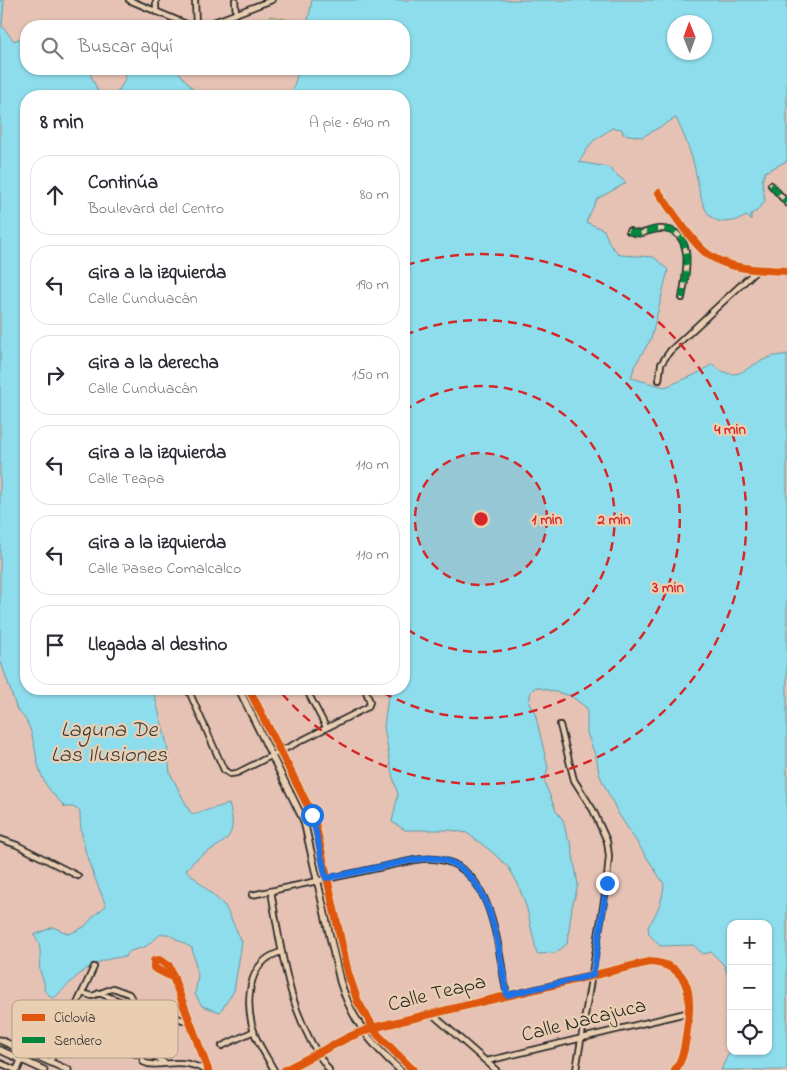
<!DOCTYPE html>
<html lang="es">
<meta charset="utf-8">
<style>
body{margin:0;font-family:"Indie Flower",sans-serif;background:#f7f7f7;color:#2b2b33}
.controls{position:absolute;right:15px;bottom:15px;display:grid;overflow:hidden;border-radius:10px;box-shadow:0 1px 4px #0004}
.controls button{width:45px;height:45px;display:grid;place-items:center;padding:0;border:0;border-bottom:1px solid #e1e1e2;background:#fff;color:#2b2b33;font:25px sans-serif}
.compass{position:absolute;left:667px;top:15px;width:45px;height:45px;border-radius:50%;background:#fff;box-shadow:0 1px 4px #0004;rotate:359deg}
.stop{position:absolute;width:15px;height:15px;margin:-11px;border:4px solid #1a73e8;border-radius:50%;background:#fff}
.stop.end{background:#1a73e8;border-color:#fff;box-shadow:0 1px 5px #0008}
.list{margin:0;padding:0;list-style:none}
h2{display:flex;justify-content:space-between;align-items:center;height:65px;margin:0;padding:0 20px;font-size:21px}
h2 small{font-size:16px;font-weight:400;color:#7c7c81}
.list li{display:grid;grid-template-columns:32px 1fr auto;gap:15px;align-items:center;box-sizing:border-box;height:80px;margin:0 10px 10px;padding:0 10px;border:1px solid #e1e1e2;border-radius:20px}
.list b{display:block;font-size:19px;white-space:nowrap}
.list p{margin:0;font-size:16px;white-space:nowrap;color:#7c7c81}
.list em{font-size:16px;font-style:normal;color:#7c7c81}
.icon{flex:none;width:28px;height:28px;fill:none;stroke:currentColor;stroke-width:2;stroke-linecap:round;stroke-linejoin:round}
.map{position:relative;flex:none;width:787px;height:1070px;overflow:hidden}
.search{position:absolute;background:#fff;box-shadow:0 1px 4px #0004;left:20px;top:20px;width:390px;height:55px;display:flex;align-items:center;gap:12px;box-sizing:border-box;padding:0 18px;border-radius:20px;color:#7c7c81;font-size:19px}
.panel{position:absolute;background:#fff;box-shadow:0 1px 4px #0004;left:20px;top:90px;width:390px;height:605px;border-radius:20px}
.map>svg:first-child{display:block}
</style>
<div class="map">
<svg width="787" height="1070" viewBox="0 0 787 1070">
<rect width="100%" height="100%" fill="#e6c2b5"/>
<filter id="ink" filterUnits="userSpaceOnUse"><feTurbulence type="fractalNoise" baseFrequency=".02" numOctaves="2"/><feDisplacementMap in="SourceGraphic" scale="10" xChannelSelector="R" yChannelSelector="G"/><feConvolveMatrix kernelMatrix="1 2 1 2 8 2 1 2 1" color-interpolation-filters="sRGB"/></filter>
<g filter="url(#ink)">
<polygon fill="#d3e79b" stroke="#7f8963" points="270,16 308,24 307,26 268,26"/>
<g fill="#8eddec" stroke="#66969f" fill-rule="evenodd">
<path d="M 0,0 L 4,0 L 2,26 L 14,41 L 26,36 L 26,69 L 88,69 L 100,96 L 26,96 L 26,689 L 153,689 L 167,744 L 170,773 L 190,812 L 193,814 L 229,804 C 243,851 209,840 186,870 L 225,906 L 242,942 L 234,991 L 220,1012 L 202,1006 L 195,994 L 198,976 L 192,948 L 168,934 L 161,934 L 145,947 L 130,951 L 125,957 C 90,958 77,977 53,999 L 44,990 C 45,983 43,980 41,974 C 36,961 46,951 34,935 L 53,927 L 69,934 L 84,927 L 96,914 L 106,906 C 93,872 80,849 80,811 L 73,807 L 65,807 C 57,798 48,790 43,779 C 33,758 37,726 17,710 L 0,659 Z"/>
<path d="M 312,0 L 787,0 L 787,161 L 765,172 L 762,181 L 765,201 L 757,211 L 751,214 L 751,220 L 747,216 C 697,239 702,189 692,158 C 688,145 682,130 676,118 L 642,137 L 623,134 L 622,129 L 612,128 L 592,142 L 579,162 L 608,167 L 626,183 L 597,199 L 586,222 L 604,230 L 610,245 L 620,255 L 654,257 L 668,270 L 651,339 L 635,365 L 631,378 L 665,387 C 682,380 698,375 712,364 C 738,385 742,368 768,358 C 774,355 780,356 787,354 L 787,1070 L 721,1070 L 731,1048 L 731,1051 L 768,1051 L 768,924 L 731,924 L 731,983 L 724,965 L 711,952 L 703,954 L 693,945 L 660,946 L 649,934 L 648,927 C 657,913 663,900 664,884 L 618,813 L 599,774 L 597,760 L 587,733 L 587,708 L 571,696 L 536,687 L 531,691 L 529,704 L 535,713 L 548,768 L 544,781 L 556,811 L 563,820 L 567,837 L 571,843 L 578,885 L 572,907 L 567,944 L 555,953 L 537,954 L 527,909 L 518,884 L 509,868 L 491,851 L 467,833 L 449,830 L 405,830 L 392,822 L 398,794 L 392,774 L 384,727 L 389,689 L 404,689 L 404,96 L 286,96 L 293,89 L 299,69 L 404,69 L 404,26 L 307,26 ZM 674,22 L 704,22 L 704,52 L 674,52 Z"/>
<polygon points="127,69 176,69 199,96 115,96 124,82"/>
</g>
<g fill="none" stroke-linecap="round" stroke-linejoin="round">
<g stroke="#2b2b2b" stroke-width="8">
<g id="minor">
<polyline points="129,0 191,26"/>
<polyline points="156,0 156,12"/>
<polyline points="195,0 196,26"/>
<polyline points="235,0 236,14"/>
<polyline points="203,26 272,0"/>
<polyline points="771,185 787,203"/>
<path d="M 659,193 C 673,212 687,236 705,252 C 726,270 760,270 787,271"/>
<path d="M 629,231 C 642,237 646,230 659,229 C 697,227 686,276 682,298"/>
<polyline points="659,380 661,364 670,351 757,270"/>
<polyline points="188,689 224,770 230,774 237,773 368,707 370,702 365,689"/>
<polyline points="306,689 326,727"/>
<polyline points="560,725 574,780 593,810 607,841 609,856 606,889 576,1070"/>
<polyline points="0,839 17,845 78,876"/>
<path d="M 271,891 C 282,955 289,1017 329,1070"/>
<path d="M 252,895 L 415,860 C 493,847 496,941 507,995"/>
<polyline points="174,978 154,968 154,961 159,960 169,966 208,1070"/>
<polyline points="82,993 92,996 111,989 113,988 129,994 132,999 127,1004 99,993"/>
<polyline points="130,1004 145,1010"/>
<polyline points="432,1014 496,1070"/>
<polyline points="172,1015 158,1019 146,1013 145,1010 151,1007 190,1023"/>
<path d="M 66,1025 C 74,1028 84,1030 90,1035 C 98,1042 105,1048 116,1049 L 119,1047 L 117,1040 L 94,1032 L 85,1033"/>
<polyline points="222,1046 254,1031"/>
<polyline points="118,1048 142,1056"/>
<polyline points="487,1061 690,1012"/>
<polyline points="50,1062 94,967"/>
<polyline points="0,1063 16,1070"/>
<path d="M 165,1063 L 149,1053 L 142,1056 L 143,1062 C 158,1070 178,1055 204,1070"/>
<path d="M 274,1070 C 268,1059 260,1047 255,1035 C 245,1006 245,962 281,952"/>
</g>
</g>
<g stroke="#2b2b2b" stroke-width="9">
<g id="tertiary">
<path d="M 239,689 L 304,821 L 340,981 C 352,1020 370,1043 400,1070"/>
<polyline points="249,689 314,818 348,973 358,1002 378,1035 413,1070"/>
<polyline points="0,1040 68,1070"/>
<polyline points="0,1050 44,1070"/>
<polyline points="17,1070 25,1051"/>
<path d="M 285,1070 L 349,1037 L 372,1028 L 649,962 C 692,964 692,998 687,1030 C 685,1044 684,1058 675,1070"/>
</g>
</g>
<use href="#minor" stroke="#eaceb1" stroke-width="4.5"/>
<use href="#tertiary" stroke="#eaceb1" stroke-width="5.5"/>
<g stroke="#00873e" stroke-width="6" stroke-dasharray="12 6" stroke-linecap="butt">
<polyline points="771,185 787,203"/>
<path d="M 629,231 C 642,237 646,230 659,229 C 697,227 686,276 682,298"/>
</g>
<g stroke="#eaceb1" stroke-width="11">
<g id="cycleway">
<path d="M 659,193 C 673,212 687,236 705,252 C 726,270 760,270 787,271"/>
<polyline points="249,689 314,818 348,973 358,1002 378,1035 413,1070"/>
<polyline points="174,978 154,968 154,961 159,960 169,966 208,1070"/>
<path d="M 285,1070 L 349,1037 L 372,1028 L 649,962 C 692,964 692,998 687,1030 C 685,1044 684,1058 675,1070"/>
</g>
</g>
<use href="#cycleway" stroke="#df570e" stroke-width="8"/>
</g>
</g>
<g fill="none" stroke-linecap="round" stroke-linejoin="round" filter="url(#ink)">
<path stroke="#1a73e8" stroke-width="6" d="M 312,815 L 326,878 C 348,874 371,869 394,864 C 406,862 419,858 431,858 C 494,861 497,949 507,995 L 593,975 L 607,883"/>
</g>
<circle cx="481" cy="519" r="66" fill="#d62828" fill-opacity=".12"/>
<g fill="none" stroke="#d62828" stroke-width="2.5" stroke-dasharray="9 6">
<circle cx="481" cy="519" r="66"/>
<path d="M404 411A133 133 0 1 1 404 627"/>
<path d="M405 335A199 199 0 1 1 379 690"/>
<path d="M406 265A265 265 0 1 1 278 689"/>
</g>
<g text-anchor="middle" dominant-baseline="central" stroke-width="4.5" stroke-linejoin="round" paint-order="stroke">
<g font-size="21" fill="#2b2b2b" stroke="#eaceb1">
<text transform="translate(437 994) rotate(-14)">Calle Teapa</text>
<text transform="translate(584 1021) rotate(-14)">Calle Nacajuca</text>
</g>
<g font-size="22" font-style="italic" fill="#353d3e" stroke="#eaceb1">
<text x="109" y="731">Laguna De<tspan x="109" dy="25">Las Ilusiones</tspan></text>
</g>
</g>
<rect x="12" y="1000" width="166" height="58" rx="8" fill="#eaceb1" stroke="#b19d89" stroke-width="1"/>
<rect x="22" y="1014" width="23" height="7" fill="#df570e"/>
<rect x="22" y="1037" width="23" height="6" fill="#00873e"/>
<g font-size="14" fill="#2b2b2b">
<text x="54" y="1022">Ciclovía</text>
<text x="54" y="1045">Sendero</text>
</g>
<circle cx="481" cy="519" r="8" fill="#d62828" stroke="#eaceb1" stroke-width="2.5"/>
<g font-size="15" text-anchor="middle" font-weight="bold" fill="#d62828" stroke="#eaceb1" stroke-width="4.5" stroke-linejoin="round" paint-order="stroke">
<text x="730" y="434">4 min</text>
<text x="547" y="524">1 min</text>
<text x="614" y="524">2 min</text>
<text x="668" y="592">3 min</text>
</g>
</svg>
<div class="controls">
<button>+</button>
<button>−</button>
<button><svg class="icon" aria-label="locate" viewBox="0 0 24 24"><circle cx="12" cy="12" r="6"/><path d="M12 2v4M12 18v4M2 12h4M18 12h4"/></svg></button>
</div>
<svg class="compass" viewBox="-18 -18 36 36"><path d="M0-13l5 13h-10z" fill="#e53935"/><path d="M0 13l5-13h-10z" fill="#7c7c81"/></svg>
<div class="stop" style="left:312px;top:815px"></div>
<div class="stop end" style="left:607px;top:883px"></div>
<div class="search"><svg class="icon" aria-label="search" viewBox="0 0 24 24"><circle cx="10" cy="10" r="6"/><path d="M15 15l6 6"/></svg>Buscar aquí</div>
<section class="panel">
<h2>8 min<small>A pie · 640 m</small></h2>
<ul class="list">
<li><svg class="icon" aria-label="ahead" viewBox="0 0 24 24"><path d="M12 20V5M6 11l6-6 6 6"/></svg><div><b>Continúa</b><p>Boulevard del Centro</p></div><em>80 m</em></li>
<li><svg class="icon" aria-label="left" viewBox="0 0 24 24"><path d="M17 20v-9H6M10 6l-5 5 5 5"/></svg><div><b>Gira a la izquierda</b><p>Calle Cunduacán</p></div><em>190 m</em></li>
<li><svg class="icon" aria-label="right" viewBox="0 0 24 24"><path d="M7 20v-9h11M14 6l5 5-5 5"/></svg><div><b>Gira a la derecha</b><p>Calle Cunduacán</p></div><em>150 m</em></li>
<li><svg class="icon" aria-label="left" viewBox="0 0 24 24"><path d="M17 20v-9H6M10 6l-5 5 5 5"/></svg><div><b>Gira a la izquierda</b><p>Calle Teapa</p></div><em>110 m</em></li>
<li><svg class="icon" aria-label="left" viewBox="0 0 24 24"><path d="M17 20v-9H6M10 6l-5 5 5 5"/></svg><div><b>Gira a la izquierda</b><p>Calle Paseo Comalcalco</p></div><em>110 m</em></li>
<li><svg class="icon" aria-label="arrive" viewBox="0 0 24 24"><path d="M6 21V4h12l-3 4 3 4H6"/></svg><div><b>Llegada al destino</b></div></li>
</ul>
</section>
</div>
